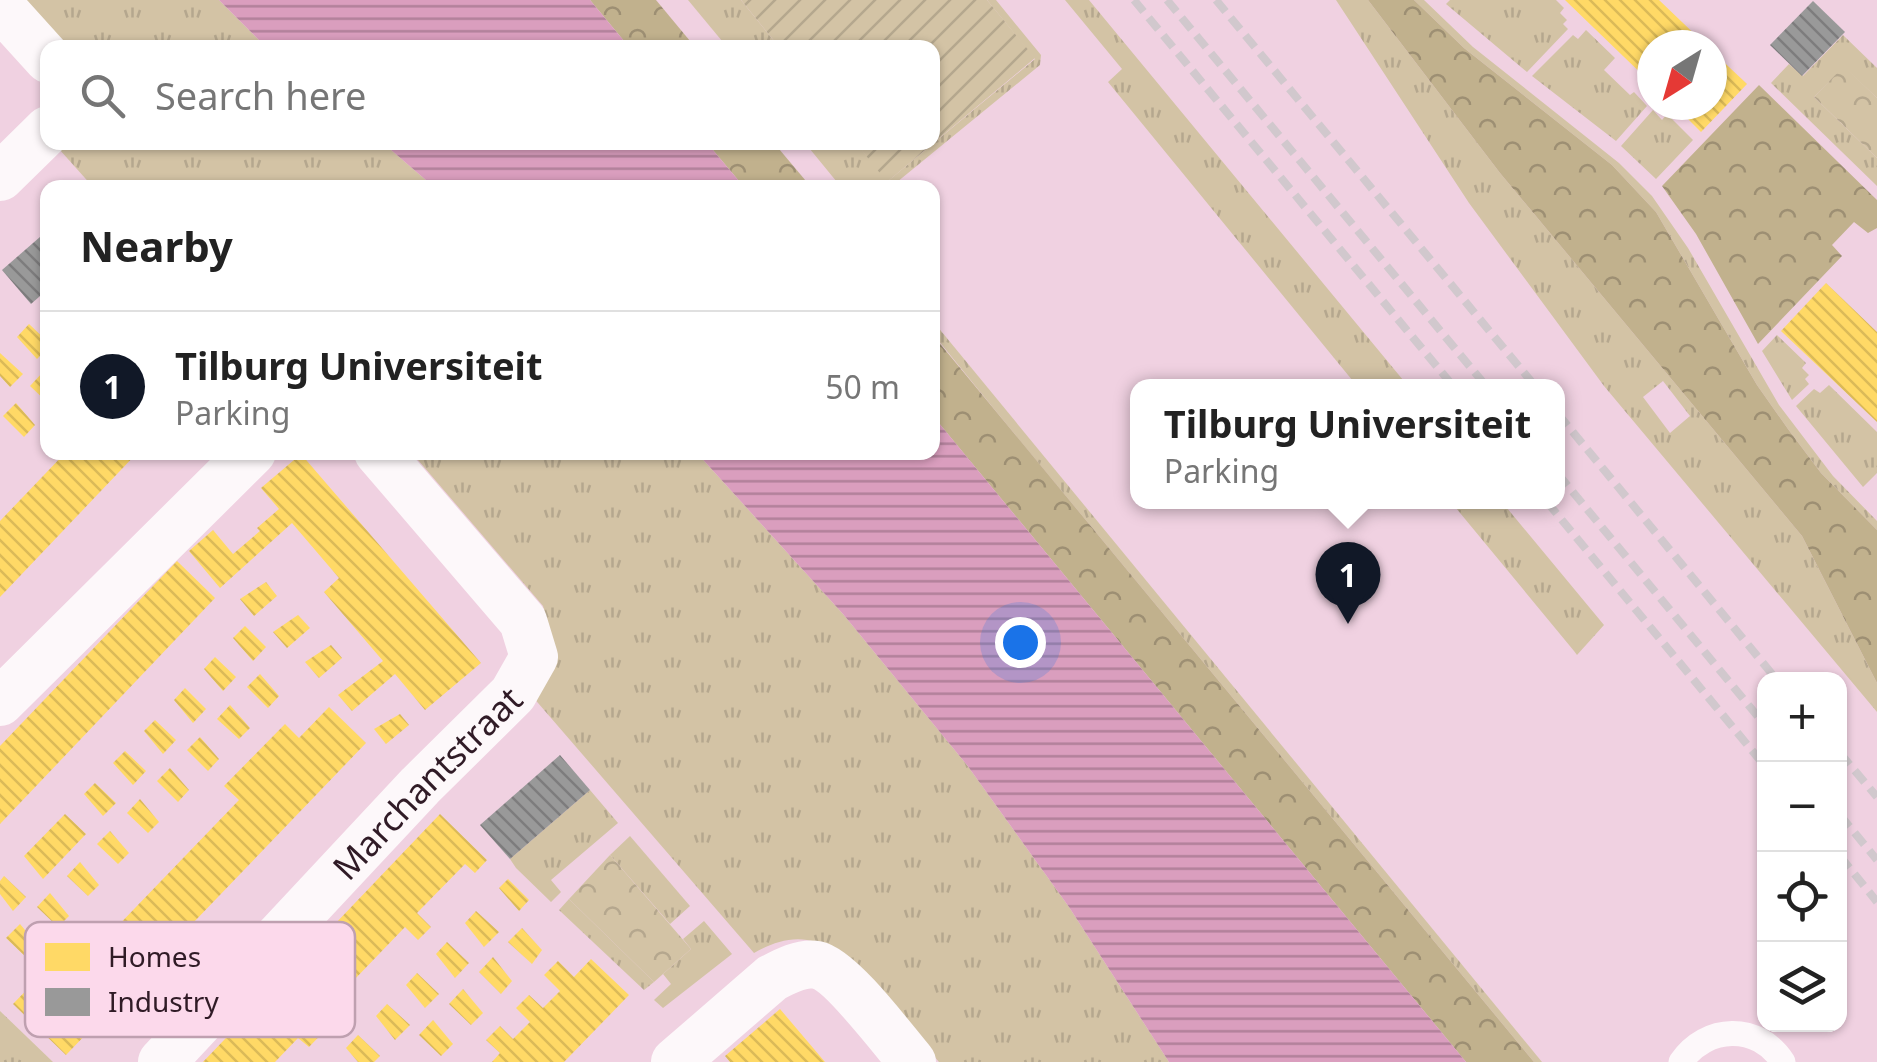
<!DOCTYPE html>
<meta charset="utf-8">
<style>
body{margin:0;font-family:"Noto Sans",sans-serif;background:#f6f6f6;color:#222}
.controls{position:absolute;right:30px;bottom:30px;display:grid;overflow:hidden;border-radius:20px;box-shadow:0 2px 8px #0004}
.controls button{width:90px;height:90px;display:grid;place-items:center;padding:0;border:0;border-bottom:2px solid #e0e0e0;background:#fff;color:#222;font:50px sans-serif}
.compass{position:absolute;left:1637px;top:30px;width:90px;height:90px;border-radius:50%;background:#fff;box-shadow:0 2px 8px #0004;rotate:217deg}
.you{position:absolute;left:1020px;top:642px;width:35px;height:35px;margin:-25px;border:8px solid #fff;border-radius:50%;background:#1a73e8;box-shadow:0 0 0 15px #1a73e833}
.badge{display:grid;place-items:center;width:65px;height:65px;border-radius:50%;background:#111827;color:#fff;font-size:32px;font-weight:700}
.pin{position:absolute;translate:-50% -82px;filter:drop-shadow(0 2px 5px #0008)}
.pin::after{content:'';position:absolute;top:52px;width:35px;height:30px;background:inherit;clip-path:polygon(0 0,100% 0,50% 100%)}
.popup{position:absolute;left:1130px;top:379px;width:435px;height:130px;box-sizing:border-box;display:grid;place-content:center;border-radius:20px;background:#fff;filter:drop-shadow(0 2px 8px #0005);font-size:32px;white-space:nowrap;color:#767676}
.popup b{font-size:38px;color:#222}
.popup::after{content:'';position:absolute;left:50%;top:100%;margin-left:-20px;border:20px solid transparent;border-top-color:#fff}
.list{margin:0;padding:0;list-style:none}
h2{display:flex;justify-content:space-between;align-items:center;height:130px;margin:0;padding:0 40px;font-size:42px}
h2 small{font-size:32px;font-weight:400;color:#767676}
.list li{display:grid;grid-template-columns:65px 1fr auto;gap:30px;align-items:center;box-sizing:border-box;height:150px;padding:0 40px;border-top:2px solid #e0e0e0}
.list b{display:block;font-size:38px;white-space:nowrap}
.list p{margin:0;font-size:32px;white-space:nowrap;color:#767676}
.list em{font-size:32px;font-style:normal;color:#767676}
.icon{flex:none;width:55px;height:55px;fill:none;stroke:currentColor;stroke-width:2;stroke-linecap:round;stroke-linejoin:round}
.map{position:relative;flex:none;width:1877px;height:1062px;overflow:hidden}
.search{position:absolute;background:#fff;box-shadow:0 2px 8px #0004;left:40px;top:40px;width:900px;height:110px;display:flex;align-items:center;gap:25px;box-sizing:border-box;padding:0 35px;border-radius:20px;color:#767676;font-size:38px}
.panel{position:absolute;background:#fff;box-shadow:0 2px 8px #0004;left:40px;top:180px;width:900px;height:280px;border-radius:20px}
.map>svg:first-child{display:block}
</style>
<div class="map">
<svg width="1877" height="1062" viewBox="0 0 1877 1062">
<defs>
<pattern id="grass-tufts" width="24" height="20" patternUnits="userSpaceOnUse" patternTransform="scale(2.5)"><rect width="24" height="20" fill="#d3c3a5"/><path d="M3 7l-1-3M5 7V3M7 7l1-3M15 17l-1-3M17 17v-4M19 17l1-3" fill="none" stroke="#b5a78e"/></pattern>
<pattern id="forest-crowns" width="20" height="18" patternUnits="userSpaceOnUse" patternTransform="scale(2.5)"><rect width="20" height="18" fill="#c1b18d"/><path d="M2 6a3 3 0 1 1 6 0M12 15a3 3 0 1 1 6 0" fill="none" stroke="#9d8f73"/></pattern>
<pattern id="park-crowns" width="20" height="18" patternUnits="userSpaceOnUse" patternTransform="scale(2.5)"><rect width="20" height="18" fill="#d3c3a5"/><path d="M2 6a3 3 0 1 1 6 0M12 15a3 3 0 1 1 6 0" fill="none" stroke="#b5a78e"/></pattern>
<pattern id="garden-furrows" width="10" height="10" patternUnits="userSpaceOnUse" patternTransform="scale(2.5)"><rect width="10" height="10" fill="#d3c3a5"/><path d="M-1 1l2-2M0 10L10 0M9 11l2-2" fill="none" stroke="#b5a78e"/></pattern>
<pattern id="water-rules" width="6" height="5" patternUnits="userSpaceOnUse" patternTransform="scale(2.5)"><rect width="6" height="5" fill="#da9ebe"/><path d="M0 2.5h6" fill="none" stroke="#b1809a"/></pattern>
<pattern id="homes-back-hatch" width="6" height="6" patternUnits="userSpaceOnUse" patternTransform="scale(2.5)"><rect width="6" height="6" fill="#ffd966"/><path d="M-1 5l2 2M0 0l6 6M5-1l2 2" fill="none" stroke="#dbba58"/></pattern>
<pattern id="industry-back-hatch" width="6" height="6" patternUnits="userSpaceOnUse" patternTransform="scale(2.5)"><rect width="6" height="6" fill="#999"/><path d="M-1 5l2 2M0 0l6 6M5-1l2 2" fill="none" stroke="#7d7c7d"/></pattern>
</defs>
<rect width="100%" height="100%" fill="#f0d1e1"/>
<g fill="url(#grass-tufts)" fill-rule="evenodd">
<polygon points="22,0 219,0 266,47 63,47"/>
<polygon points="688,0 741,0 779,47 727,47"/>
<polygon points="987,0 996,0 1041,55 1040,65 891,187 841,187 805,143 856,143 888,181 1035,59"/>
<polygon points="1065,0 1089,0 1408,386 1357,386 1108,82 1122,69"/>
<path d="M 1336,0 L 1368,0 L 1500,173 L 1802,536 L 1877,683 L 1877,712 L 1604,386 L 1469,203 ZM 1663,381 L 1690,416 L 1670,433 L 1643,397 Z"/>
<polygon points="1414,0 1424,0 1473,47 1619,163 1652,196 1688,248 1779,405 1833,476 1877,521 1877,530 1821,473 1788,429 1757,385 1656,212 1612,165 1464,48"/>
<polygon points="1450,0 1556,0 1564,8 1560,13 1567,20 1563,24 1568,29 1527,72 1446,4"/>
<polygon points="1586,30 1615,58 1604,70 1630,95 1634,92 1647,106 1616,141 1532,76 1573,35 1578,39"/>
<polygon points="1843,35 1877,68 1877,98 1844,67 1814,97 1877,158 1877,186 1771,83 1789,64 1803,76"/>
<polygon points="1653,110 1662,120 1667,114 1693,140 1656,179 1621,146"/>
<polygon points="67,142 383,143 434,187 93,187 59,149"/>
<polygon points="932,320 1542,1062 1534,1062 1008,426 933,334"/>
<polygon points="1777,335 1806,363 1802,368 1809,375 1805,379 1809,384 1792,400 1762,351"/>
<polygon points="1829,385 1877,432 1877,473 1863,487 1796,406 1814,389 1820,393"/>
<path d="M 412,453 L 697,453 L 843,614 L 967,765 L 1069,907 L 1169,1062 L 939,1062 C 909,1027 855,946 807,940 C 788,937 770,944 754,953 L 532,696 L 553,645 L 543,606 Z"/>
<polygon points="1451,502 1502,502 1604,625 1577,655 1574,651"/>
<polygon points="590,790 618,823 551,880 561,892 551,902 516,868 510,859"/>
<polygon points="630,836 690,906 670,924 610,855"/>
<polygon points="569,899 654,982 644,990 559,910"/>
<polygon points="704,921 732,954 663,1008 654,1000 671,984 663,974 691,949 683,939"/>
<polygon points="0,1011 53,1062 0,1062"/>
</g>
<g fill="url(#forest-crowns)">
<polygon points="590,0 656,0 695,47 629,47"/>
<polygon points="1368,0 1414,0 1464,48 1612,165 1656,212 1757,385 1788,429 1821,473 1877,530 1877,683 1802,536 1500,173"/>
<polygon points="1759,85 1877,200 1877,228 1868,233 1854,222 1832,245 1842,256 1758,344 1696,234 1662,186"/>
<polygon points="707,143 774,143 811,187 744,187"/>
<polygon points="932,334 1534,1062 1466,1062 933,416"/>
</g>
<g fill="url(#park-crowns)">
<polygon points="1844,66 1877,98 1877,158 1814,97"/>
<polygon points="610,855 691,949 654,982 569,899"/>
</g>
<polygon fill="url(#garden-furrows)" points="741,0 987,0 1035,58 887,182 856,143 932,142 932,48 779,47"/>
<g fill="url(#water-rules)">
<polygon points="219,0 590,0 629,47 266,47"/>
<polygon points="383,143 707,143 744,187 434,187"/>
<polygon points="933,416 1466,1062 1169,1062 1069,907 967,765 843,614 697,453 932,452"/>
</g>
<g fill="url(#homes-back-hatch)">
<polygon points="1565,0 1659,0 1706,45 1652,45 1652,84"/>
<polygon points="1712,51 1747,84 1701,132 1674,105 1712,105"/>
<polygon points="1826,283 1877,332 1877,422 1781,331"/>
<polygon points="29,324 48,342 48,348 37,359 17,337"/>
<polygon points="0,353 23,374 10,387 0,376"/>
<polygon points="43,372 48,377 48,403 30,386"/>
<polygon points="16,403 35,425 24,437 3,416"/>
<polygon points="66,452 138,452 0,597 0,521"/>
<polygon points="301,454 481,663 425,710 395,674 352,711 338,695 383,661 324,592 339,578 292,523 220,588 189,551 213,530 233,554 260,531 257,528 279,509 261,488"/>
<polygon points="177,561 215,598 0,824 0,746"/>
<polygon points="266,582 277,596 254,616 240,599"/>
<polygon points="298,615 310,628 287,648 273,632"/>
<polygon points="245,626 266,647 253,661 233,638"/>
<polygon points="331,645 342,658 319,678 305,662"/>
<polygon points="215,657 236,677 223,691 204,669"/>
<polygon points="260,674 279,696 268,708 247,687"/>
<polygon points="185,688 206,709 193,723 174,700"/>
<polygon points="230,705 250,728 239,739 217,719"/>
<polygon points="329,707 366,743 66,1055 13,1004 42,974 58,988 239,800 224,786 285,724 299,738"/>
<polygon points="400,714 409,725 386,744 374,729"/>
<polygon points="155,720 176,740 163,754 144,731"/>
<polygon points="200,737 219,759 208,771 187,750"/>
<polygon points="125,751 146,771 133,785 113,763"/>
<polygon points="170,768 189,790 178,802 157,781"/>
<polygon points="95,783 116,803 103,816 84,794"/>
<polygon points="140,799 159,822 148,833 127,813"/>
<polygon points="65,814 86,834 43,879 24,856"/>
<polygon points="440,814 487,860 475,873 465,864 417,913 431,927 418,940 405,927 328,1007 339,1016 309,1047 298,1038 275,1062 203,1062"/>
<polygon points="110,831 129,853 118,864 97,844"/>
<polygon points="80,862 99,885 88,896 67,876"/>
<polygon points="4,876 26,897 13,911 0,894 0,881"/>
<polygon points="508,879 529,900 519,911 499,888"/>
<polygon points="50,893 69,916 58,927 37,907"/>
<polygon points="476,911 499,932 484,947 465,923"/>
<polygon points="20,924 39,947 28,959 6,938"/>
<polygon points="522,928 542,950 532,964 508,942"/>
<polygon points="447,942 469,963 455,978 436,954"/>
<polygon points="493,957 512,981 501,994 479,972"/>
<polygon points="591,959 629,995 598,1027 564,1062 492,1062 500,1053 486,1040 500,1026 513,1039 530,1022 516,1008 529,995 543,1008 560,991 544,975 558,961 574,977"/>
<polygon points="417,973 439,994 425,1008 406,985"/>
<polygon points="463,989 483,1013 471,1025 449,1004"/>
<polygon points="387,1004 410,1025 395,1040 376,1016"/>
<polygon points="780,1009 825,1062 730,1062 725,1056"/>
<polygon points="433,1020 453,1044 441,1056 419,1035"/>
<polygon points="358,1035 380,1056 374,1062 358,1062 346,1048"/>
</g>
<g fill="url(#industry-back-hatch)">
<polygon points="1813,1 1845,32 1802,76 1770,45"/>
<polygon points="48,230 48,289 31,304 2,270"/>
<polygon points="560,755 590,790 510,859 480,825"/>
</g>
<g fill="none" stroke-linecap="round" stroke-linejoin="round">
<path stroke="#fdf8fa" stroke-width="25" d="M 1681,1062 C 1706,1025 1758,1023 1783,1062"/>
<g stroke="#fdf8fa" stroke-width="48">
<polyline points="0,6 48,59"/>
<polyline points="0,177 48,130"/>
<polyline points="0,702 252,452"/>
<path id="s1" d="M 162,1062 L 420,786 L 513,694 L 534,657 L 523,621 L 378,452"/>
<path d="M 675,1062 L 772,978 C 785,971 802,962 817,965 C 841,970 894,1041 912,1062"/>
</g>
<g stroke="#d1c8cd" stroke-width="8" stroke-dasharray="15 8" stroke-linecap="butt">
<polyline points="1134,0 1453,386"/>
<polyline points="1167,0 1486,386"/>
<polyline points="1216,0 1535,386"/>
<polyline points="1558,414 1777,680"/>
<polyline points="1558,474 1764,724"/>
<polyline points="1547,502 1764,765"/>
<polyline points="1840,753 1877,797"/>
<polyline points="1840,815 1877,860"/>
<polyline points="1840,856 1877,902"/>
</g>
</g>
<g text-anchor="middle" dominant-baseline="central" stroke-width="10" stroke-linejoin="round" paint-order="stroke">
<g font-size="35" fill="#301b26" stroke="#fcd9eb">
<text stroke="none"><textPath href="#s1" startOffset="385">Marchantstraat</textPath></text>
</g>
</g>
<rect x="25" y="922" width="330" height="115" rx="15" fill="#fcd9eb" stroke="#bfa0b0" stroke-width="2.5"/>
<rect x="45" y="943" width="45" height="28" fill="#ffd966"/>
<rect x="45" y="988" width="45" height="28" fill="#999"/>
<g font-size="28" fill="#301b26">
<text x="108" y="967">Homes</text>
<text x="108" y="1012">Industry</text>
</g>
</svg>
<div class="controls">
<button>+</button>
<button>−</button>
<button><svg class="icon" aria-label="locate" viewBox="0 0 24 24"><circle cx="12" cy="12" r="6"/><path d="M12 2v4M12 18v4M2 12h4M18 12h4"/></svg></button>
<button><svg class="icon" aria-label="layers" viewBox="0 0 24 24"><path d="M12 4l9 5-9 5-9-5zM3 14l9 5 9-5"/></svg></button>
</div>
<svg class="compass" viewBox="-18 -18 36 36"><path d="M0-13l5 13h-10z" fill="#e53935"/><path d="M0 13l5-13h-10z" fill="#767676"/></svg>
<div class="you"></div>
<div class="pin badge" style="left:1348px;top:624px">1</div>
<div class="popup"><b>Tilburg Universiteit</b>Parking</div>
<div class="search"><svg class="icon" aria-label="search" viewBox="0 0 24 24"><circle cx="10" cy="10" r="6"/><path d="M15 15l6 6"/></svg>Search here</div>
<section class="panel">
<h2>Nearby<small></small></h2>
<ul class="list">
<li><span class="badge">1</span><div><b>Tilburg Universiteit</b><p>Parking</p></div><em>50 m</em></li>
</ul>
</section>
</div>
